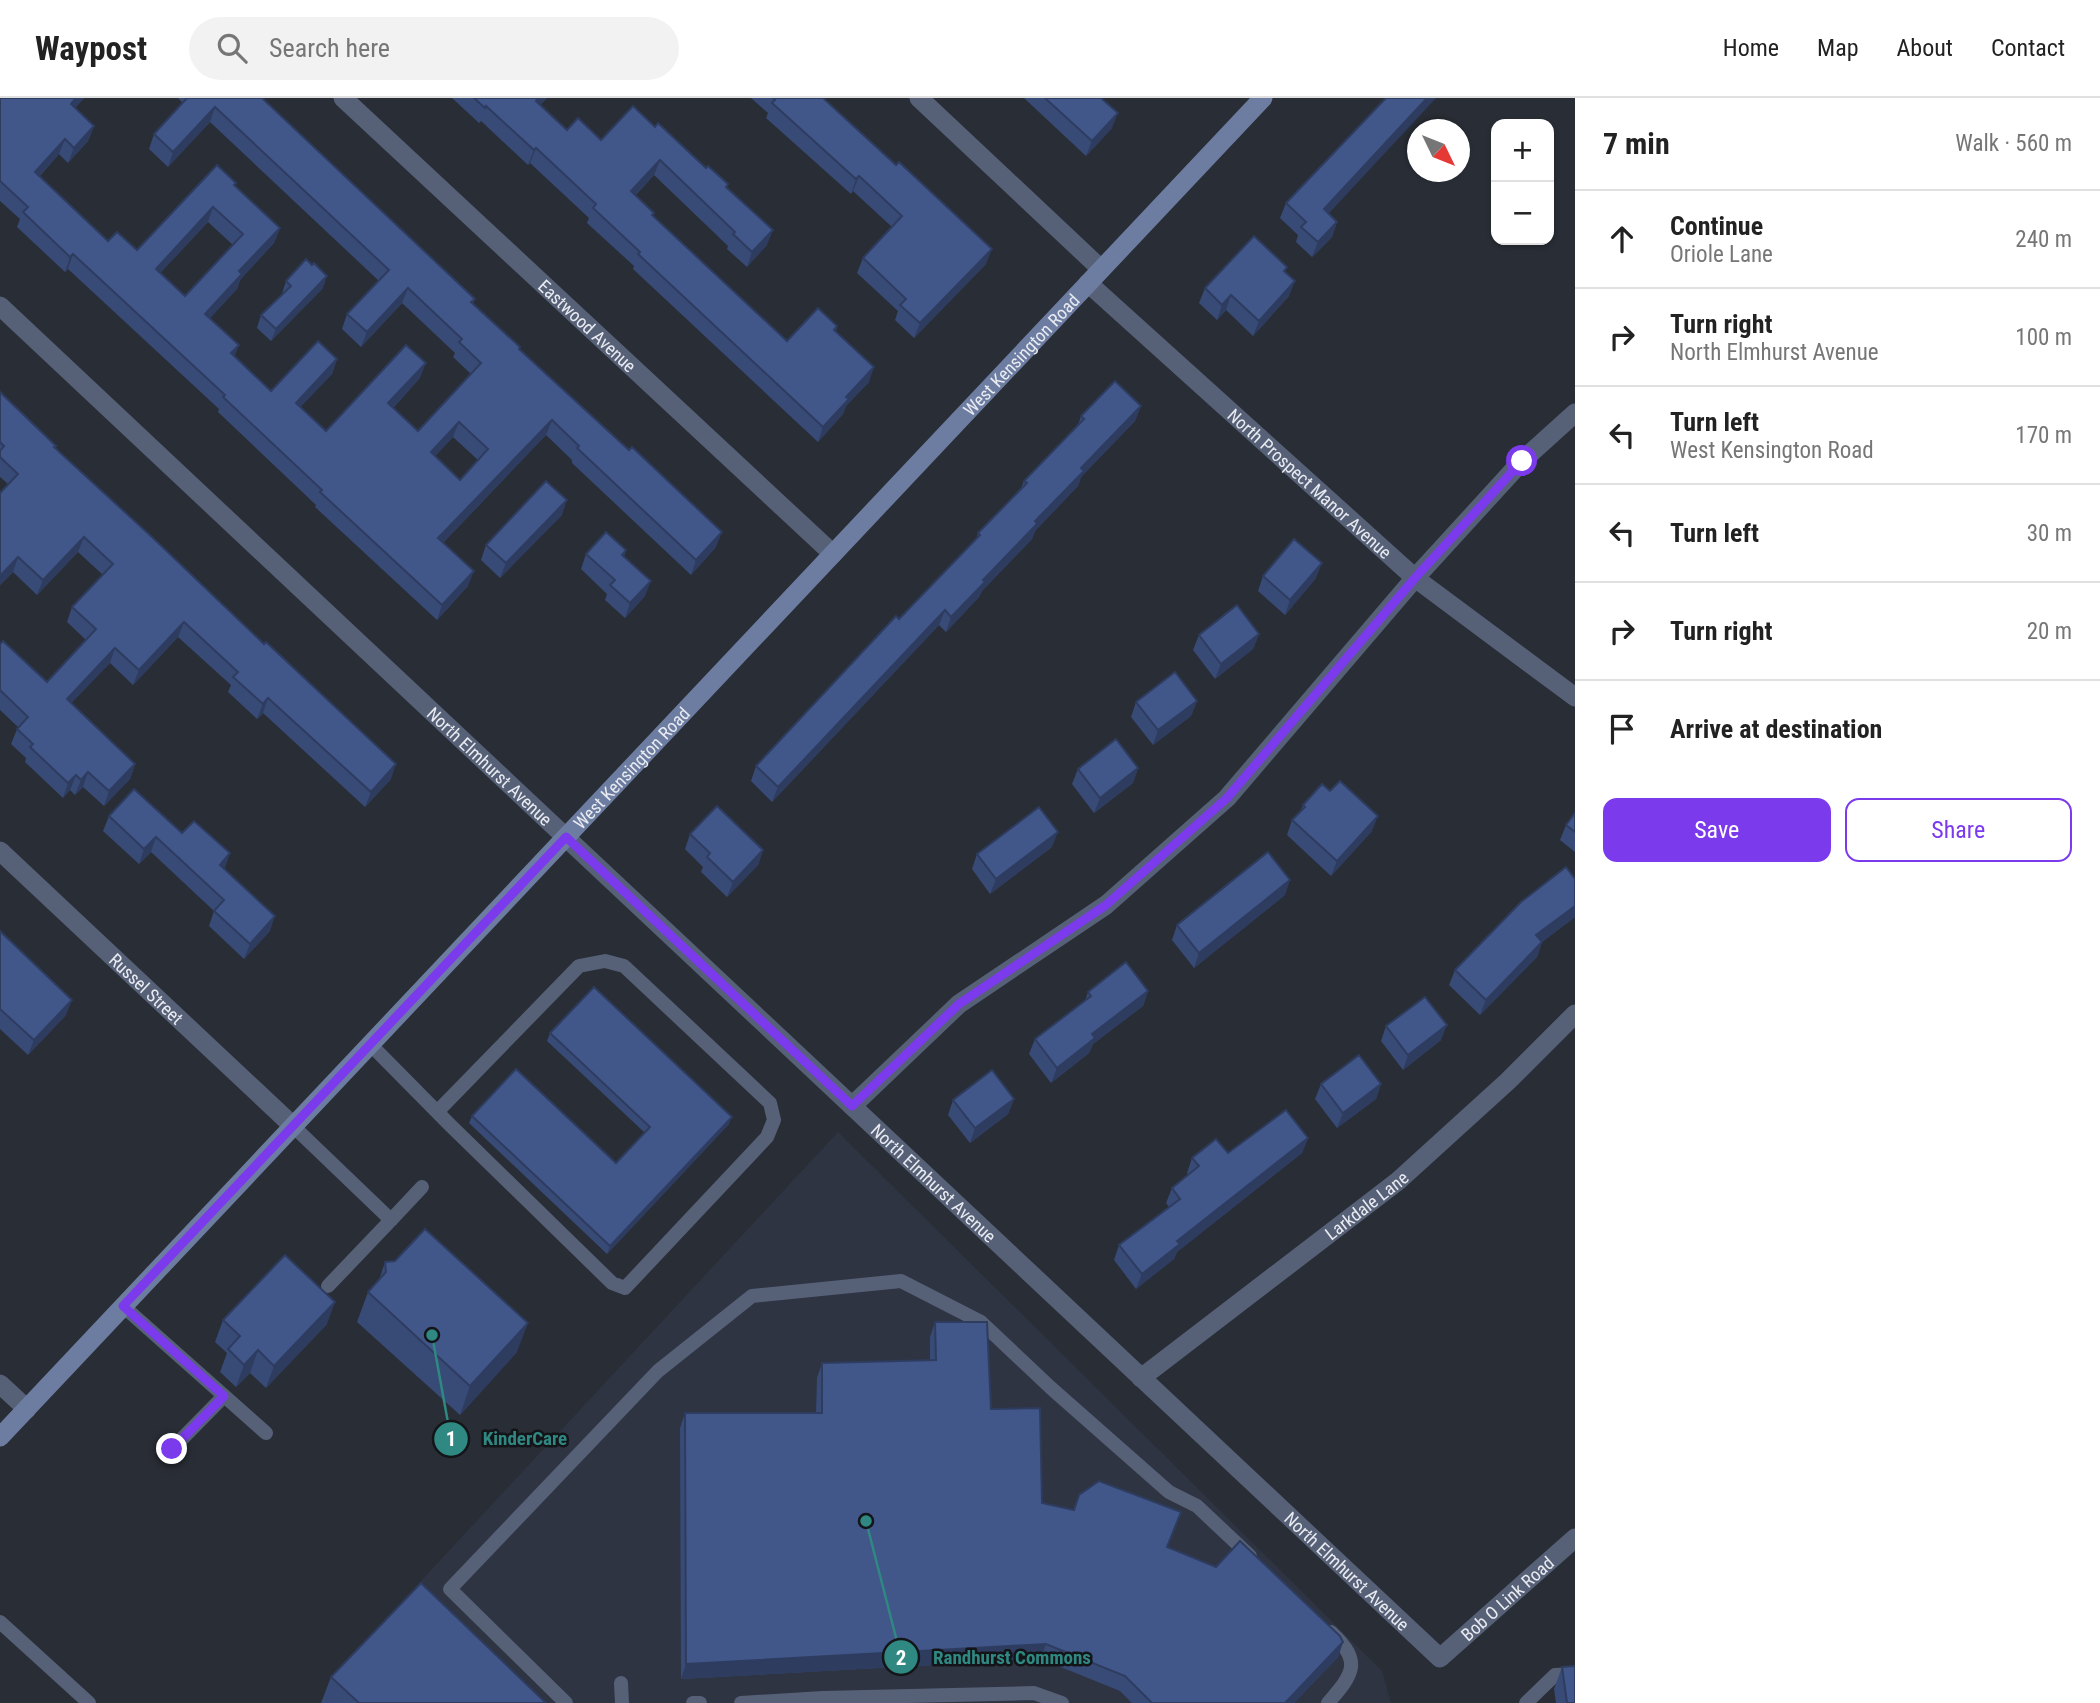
<!DOCTYPE html>
<meta charset="utf-8">
<style>
body{margin:0;font-family:"Roboto Condensed",sans-serif;background:#f2f2f2;color:#222}
.controls{position:absolute;right:21px;top:21px;display:grid;overflow:hidden;border-radius:14px;box-shadow:0 2px 5px #0004}
.controls button{width:63px;height:63px;display:grid;place-items:center;padding:0;border:0;border-bottom:2px solid #e0e0e0;background:#fff;color:#222;font:35px sans-serif}
.compass{position:absolute;left:1407px;top:21px;width:63px;height:63px;border-radius:50%;background:#fff;box-shadow:0 2px 5px #0004;rotate:133deg}
.stop{position:absolute;width:21px;height:21px;margin:-16px;border:5px solid #7c3aed;border-radius:50%;background:#fff}
.stop.end{background:#7c3aed;border-color:#fff;box-shadow:0 2px 7px #0008}
.list{margin:0;padding:0;list-style:none}
h2{display:flex;justify-content:space-between;align-items:center;height:91px;margin:0;padding:0 28px;font-size:30px}
h2 small{font-size:23px;font-weight:400;color:#767676}
.list li{display:grid;grid-template-columns:46px 1fr auto;gap:21px;align-items:center;box-sizing:border-box;height:98px;padding:0 28px;border-top:2px solid #e0e0e0}
.list b{display:block;font-size:26px;white-space:nowrap}
.list p{margin:0;font-size:23px;white-space:nowrap;color:#767676}
.list em{font-size:23px;font-style:normal;color:#767676}
.actions{display:flex;gap:14px;padding:21px 28px}
.actions a{flex:1;padding:16px 0;border:2px solid #7c3aed;border-radius:14px;text-align:center;font-size:24px;color:#7c3aed}
.actions .main{background:#7c3aed;color:#fff}
.icon{flex:none;width:38px;height:38px;fill:none;stroke:currentColor;stroke-width:2;stroke-linecap:round;stroke-linejoin:round}
.map{position:relative;flex:none;width:1575px;height:1605px;overflow:hidden}
header{display:flex;align-items:center;gap:42px;box-sizing:border-box;height:98px;padding:0 35px;background:#fff;border-bottom:2px solid #e0e0e0}
header strong{font-size:33px}
nav{display:flex;gap:38px;margin-inline-start:auto;font-size:24px}
.search{width:490px;height:63px;background:#f2f2f2;display:flex;align-items:center;gap:18px;box-sizing:border-box;padding:0 24px;border-radius:38px;color:#767676;font-size:26px}
main{display:flex}
aside{flex:1;background:#fff}
.map>svg:first-child{display:block}
</style>
<header>
<strong>Waypost</strong>
<div class="search"><svg class="icon" aria-label="search" viewBox="0 0 24 24"><circle cx="10" cy="10" r="6"/><path d="M15 15l6 6"/></svg>Search here</div>
<nav><a>Home</a><a>Map</a><a>About</a><a>Contact</a></nav>
</header>
<main>
<div class="map">
<svg width="1575" height="1605" viewBox="0 0 1575 1605">
<rect width="100%" height="100%" fill="#292d35"/>
<polygon fill="#2e3442" points="838,1034 1382,1573 1391,1605 510,1605 414,1509 419,1485"/>
<g fill="none" stroke-linecap="round" stroke-linejoin="round">
<g stroke="#566178" stroke-width="14">
<polyline points="370,946 450,1027 612,1185 625,1190 767,1039 774,1022 770,1005 624,868 605,863 579,868 437,1014"/>
<polyline points="293,1028 391,1122 328,1188"/>
<polyline points="391,1122 422,1089"/>
<polyline points="123,1208 266,1335"/>
<polyline points="172,1351 224,1298"/>
<polyline points="0,1524 89,1605"/>
<polyline points="621,1585 622,1605"/>
<polyline points="566,1605 450,1491 658,1273 752,1198 901,1183 981,1224 1051,1290 1169,1394 1197,1408 1250,1458"/>
<polyline points="693,1605 700,1605"/>
<polyline points="741,1605 823,1600 1034,1595 1062,1605"/>
<path d="M 1328,1605 C 1353,1576 1363,1564 1331,1534"/>
<polyline points="1526,1605 1555,1577 1575,1576"/>
</g>
<g stroke="#566178" stroke-width="19">
<path id="s1" d="M 343,0 L 833,456"/>
<polyline points="919,0 1101,171"/>
<path id="s2" d="M 1088,185 L 1415,480 L 1575,599"/>
<path id="s3" d="M 0,208 L 1440,1560 L 1575,1440"/>
<path id="s4" d="M 0,753 L 293,1028"/>
<polyline points="852,1008 959,906 1106,807 1227,700 1415,480 1522,363 1575,315"/>
<path id="s5" d="M 1141,1280 L 1398,1083 L 1508,983 L 1575,916"/>
<polyline points="0,1286 27,1311"/>
</g>
<path stroke="#6d7da1" stroke-width="19" id="s6" d="M 0,1339 L 1263,0"/>
</g>
<g fill="#384a76" fill-rule="evenodd">
<path d="M 0,0 L 84,0 L 75,10 L 94,28 L 88,43 L 68,65 L 59,56 L 39,79 L 108,143 L 137,152 L 235,88 L 280,130 L 274,145 L 240,182 L 237,191 L 210,220 L 239,247 L 234,258 L 271,293 L 337,261 L 332,276 L 300,309 L 326,333 L 420,280 L 393,310 L 418,333 L 471,276 L 453,259 L 455,255 L 402,205 L 361,249 L 342,231 L 347,216 L 379,183 L 210,24 L 168,69 L 149,51 L 154,36 L 183,5 L 178,0 L 262,0 L 475,201 L 473,205 L 716,449 L 691,477 L 572,365 L 572,362 L 546,337 L 443,445 L 468,488 L 437,522 L 315,409 L 316,407 L 218,314 L 219,311 L 68,171 L 65,174 L 17,129 L 20,121 L 0,103 ZM 208,124 L 233,147 L 185,198 L 160,175 ZM 453,339 L 478,362 L 460,382 L 435,358 Z"/>
<polygon points="452,0 547,0 540,7 567,32 601,42 655,29 706,70 728,86 727,90 767,147 747,169 727,151 728,148 654,77 635,98 653,118 787,243 837,228 836,233 869,284 846,308 843,316 818,344 633,171 634,168 587,125 589,120 530,65 528,67 481,23 479,25"/>
<polygon points="751,0 823,0 986,166 914,240 895,222 898,213 857,175 863,160 892,129 853,93 851,96 766,20 768,15"/>
<polygon points="1024,0 1101,0 1112,30 1086,58"/>
<polygon points="1286,105 1337,124 1332,139 1312,159 1296,144 1298,137 1280,120"/>
<polygon points="312,167 323,190 271,243 257,230 261,217 282,196 286,183"/>
<polygon points="1285,175 1289,198 1253,238 1226,212 1217,222 1199,205 1205,190"/>
<polygon points="0,294 55,350 391,681 365,709 263,615 257,621 228,594 231,587 178,539 133,587 110,565 71,605 135,666 130,681 104,708 83,689 75,697 70,692 63,700 25,664 26,660 11,646 18,629 0,612 0,546 47,584 86,542 67,524 72,509 103,477 78,454 37,497 13,474 0,487 0,395 8,386 0,379"/>
<polygon points="1141,308 1135,323 1081,379 1078,388 1035,433 1032,441 982,493 979,499 946,534 939,527 772,704 751,683 756,668 976,442 978,435 1021,390 1024,383 1078,327 1081,318"/>
<polygon points="562,417 500,480 481,462 486,447"/>
<polygon points="626,452 624,458 645,498 625,520 605,502 607,496 581,471 586,456"/>
<polygon points="1263,478 1316,480 1285,517 1258,493"/>
<polygon points="1259,536 1253,551 1215,581 1193,552 1199,537"/>
<polygon points="1197,603 1191,618 1153,647 1131,619 1136,604"/>
<polygon points="1138,670 1133,685 1094,715 1072,686 1078,671"/>
<polygon points="1303,707 1372,733 1331,778 1287,737 1292,722 1300,714"/>
<polygon points="1575,715 1575,754 1560,742 1566,727"/>
<polygon points="109,718 182,735 224,771 270,833 244,861 209,828 214,813 151,754 139,766 103,733"/>
<polygon points="690,736 763,752 758,767 727,799 701,774 703,769 685,751"/>
<polygon points="1052,749 990,796 972,771 977,756"/>
<polygon points="1575,781 1575,819 1542,844 1537,859 1480,917 1449,887 1455,872"/>
<polygon points="1285,797 1194,870 1172,842 1177,827"/>
<polygon points="0,833 66,917 28,957 0,931"/>
<polygon points="1148,893 1143,908 1093,946 1089,955 1051,985 1029,956 1035,941 1085,903 1088,894"/>
<polygon points="1386,928 1441,942 1403,972 1381,943"/>
<polygon points="550,935 729,1026 607,1156 469,1025 472,1018 616,1065 645,1035 547,943"/>
<polygon points="1321,986 1381,986 1376,1001 1337,1030 1315,1001"/>
<polygon points="1014,1001 1008,1016 970,1045 948,1017 953,1002"/>
<polygon points="1308,1040 1302,1055 1177,1154 1174,1161 1136,1191 1114,1162 1119,1147 1169,1109 1166,1105 1172,1090 1188,1077 1187,1075 1192,1060 1228,1055"/>
<polygon points="385,1164 517,1254 460,1317 357,1224 368,1194 379,1182"/>
<polygon points="223,1222 327,1226 266,1290 250,1275 236,1289 220,1274 227,1255 215,1244"/>
<polygon points="935,1224 991,1311 1042,1405 1168,1449 1343,1544 1338,1559 1294,1605 1132,1605 1120,1593 1041,1561 681,1581 680,1330 685,1315 816,1315 817,1280 822,1265 930,1262 930,1239"/>
<polygon points="1562,1569 1575,1605 1556,1605 1554,1591"/>
<polygon points="331,1579 546,1605 321,1605"/>
</g>
<g fill="#2e3c60">
<polygon points="76,0 84,0 65,21 71,6"/>
<polygon points="538,0 547,0 530,18 536,3"/>
<polygon points="1427,0 1436,0 1319,126 1324,111"/>
<polygon points="215,9 210,24 168,69 173,54"/>
<polygon points="1118,15 1112,30 1086,58 1092,43"/>
<polygon points="94,28 88,43 68,65 74,50"/>
<polygon points="65,41 59,56 29,89 35,74"/>
<polygon points="536,50 530,65 528,67 534,52"/>
<polygon points="660,62 654,77 625,108 631,93"/>
<polygon points="859,78 853,93 851,96 856,81"/>
<polygon points="213,109 208,124 150,186 156,171"/>
<polygon points="1337,124 1332,139 1312,159 1318,144"/>
<polygon points="280,130 274,145 240,182 237,191 200,231 205,216 239,173"/>
<polygon points="773,132 767,147 747,169 752,154"/>
<polygon points="992,151 986,166 914,240 920,225"/>
<polygon points="73,156 68,171 65,174 70,159"/>
<polygon points="327,178 323,190 271,243 276,231"/>
<polygon points="1295,183 1289,198 1253,238 1259,223"/>
<polygon points="408,190 402,205 361,249 367,234"/>
<polygon points="1231,197 1226,212 1217,222 1222,207"/>
<polygon points="239,247 233,262 231,255"/>
<polygon points="337,261 332,276 290,320 296,305"/>
<polygon points="426,265 420,280 383,320 388,305"/>
<polygon points="874,269 869,284 846,308 843,316 818,344 823,329 846,299"/>
<polygon points="1141,308 1135,323 1081,379 1078,388 1035,433 1032,441 982,493 979,499 946,534 951,519 983,482 1081,370"/>
<polygon points="552,322 546,337 433,455 438,440"/>
<polygon points="459,324 453,339 425,369 431,354"/>
<polygon points="567,402 562,417 500,480 506,465"/>
<polygon points="722,434 716,449 691,477 696,462"/>
<polygon points="84,439 78,454 37,497 43,482"/>
<polygon points="18,459 13,474 0,487 0,478"/>
<polygon points="1322,465 1316,480 1285,517 1290,502"/>
<polygon points="474,473 468,488 437,522 442,507"/>
<polygon points="651,483 645,498 625,520 630,505"/>
<polygon points="945,512 939,527 772,704 778,689"/>
<polygon points="184,524 178,539 133,587 139,572"/>
<polygon points="1259,536 1253,551 1215,581 1221,566"/>
<polygon points="115,550 110,565 61,616 67,601"/>
<polygon points="268,600 263,615 257,621 263,606"/>
<polygon points="1197,603 1191,618 1153,647 1158,632"/>
<polygon points="135,666 130,681 104,708 109,693"/>
<polygon points="396,666 391,681 365,709 371,694"/>
<polygon points="1138,670 1133,685 1094,715 1100,700"/>
<polygon points="88,674 83,689 75,697 81,682"/>
<polygon points="76,677 70,692 63,700 68,685"/>
<polygon points="1378,718 1372,733 1331,778 1337,763"/>
<polygon points="1058,734 1052,749 990,796 996,781"/>
<polygon points="156,739 151,754 139,766 144,751"/>
<polygon points="763,752 758,767 727,799 733,784"/>
<polygon points="230,755 225,770 214,782 220,767"/>
<polygon points="1290,782 1285,797 1194,870 1199,855"/>
<polygon points="1575,808 1575,819 1531,852 1536,837"/>
<polygon points="275,818 270,833 244,861 250,846"/>
<polygon points="1542,844 1537,859 1480,917 1486,902"/>
<polygon points="1148,893 1143,908 1093,946 1089,955 1051,985 1057,970 1092,936"/>
<polygon points="72,902 66,917 28,957 34,942"/>
<polygon points="1447,927 1441,942 1403,972 1408,957"/>
<polygon points="1381,986 1376,1001 1337,1030 1343,1015"/>
<polygon points="1014,1001 1008,1016 970,1045 975,1030"/>
<polygon points="732,1019 729,1026 607,1156 610,1148"/>
<polygon points="1308,1040 1302,1055 1177,1154 1174,1161 1136,1191 1142,1176 1177,1143"/>
<polygon points="335,1204 327,1226 266,1290 274,1268"/>
<polygon points="528,1225 517,1254 460,1317 470,1288"/>
<polygon points="258,1252 250,1275 236,1289 244,1267"/>
<polygon points="1343,1544 1338,1559 1294,1605 1285,1605"/>
<polygon points="1046,1546 1041,1561 681,1581 686,1566"/>
</g>
<g fill="#415689" stroke="#2e3c60" stroke-width="2" fill-rule="evenodd">
<path d="M 0,0 L 76,0 L 71,6 L 94,28 L 74,50 L 65,41 L 35,74 L 108,143 L 117,134 L 137,152 L 217,67 L 236,85 L 234,87 L 280,130 L 239,173 L 242,176 L 205,216 L 239,247 L 231,255 L 271,293 L 318,243 L 337,261 L 296,305 L 326,333 L 406,247 L 426,265 L 388,305 L 418,333 L 481,265 L 459,244 L 462,241 L 408,190 L 367,234 L 347,216 L 389,172 L 215,9 L 173,54 L 154,36 L 187,0 L 262,0 L 475,201 L 471,204 L 520,249 L 519,251 L 629,352 L 632,349 L 722,434 L 696,462 L 577,350 L 579,348 L 552,322 L 438,440 L 474,473 L 442,507 L 320,394 L 322,392 L 223,299 L 225,297 L 73,156 L 70,159 L 23,114 L 28,109 L 0,83 ZM 213,109 L 243,136 L 185,198 L 156,171 ZM 459,324 L 488,351 L 460,382 L 431,354 Z"/>
<polygon points="474,0 538,0 536,3 567,32 578,20 601,42 633,8 655,29 658,25 706,70 708,68 728,86 726,89 773,132 752,154 733,136 735,134 660,62 631,93 654,115 652,117 787,243 818,210 837,228 834,232 874,269 846,299 849,301 823,329 638,156 640,154 593,110 596,106 536,50 534,52 486,8 485,10"/>
<polygon points="773,0 823,0 896,67 899,64 992,151 920,225 900,207 906,201 863,160 902,118 859,78 856,81 772,5 775,2"/>
<polygon points="1045,0 1101,0 1118,15 1092,43"/>
<polygon points="1386,0 1427,0 1324,111 1337,124 1318,144 1301,129 1306,124 1286,105"/>
<polygon points="1254,138 1287,169 1284,173 1295,183 1259,223 1231,197 1222,207 1205,190"/>
<polygon points="306,161 312,167 314,165 327,178 276,231 261,217 291,188 286,183"/>
<polygon points="1115,283 1141,308 1081,370 1084,373 1035,423 1037,426 983,482 985,484 951,519 945,512 778,689 756,668 896,518 899,521 980,437 978,435 1027,385 1024,383 1084,321 1081,318"/>
<polygon points="0,294 56,348 54,349 153,440 264,546 266,544 396,666 371,694 268,600 263,606 233,579 238,574 184,524 139,572 115,550 67,601 135,666 109,693 88,674 81,682 76,677 68,685 30,649 33,646 17,631 28,619 0,592 0,546 3,543 47,584 96,531 72,509 113,466 84,439 43,482 18,459 0,478 0,395 18,376 0,359 0,353 4,348 0,344"/>
<polygon points="546,383 567,402 506,465 486,447"/>
<polygon points="606,434 626,452 622,457 651,483 630,505 610,487 615,482 586,456"/>
<polygon points="1294,441 1322,465 1290,502 1263,478"/>
<polygon points="1237,507 1259,536 1221,566 1199,537"/>
<polygon points="1175,574 1197,603 1158,632 1136,604"/>
<polygon points="1116,641 1138,670 1100,700 1078,671"/>
<polygon points="1340,683 1378,718 1337,763 1292,722 1305,709 1303,707 1322,686 1330,693"/>
<polygon points="134,691 182,735 194,723 230,755 220,767 275,818 250,846 214,813 224,802 156,739 144,751 109,718"/>
<polygon points="717,708 763,752 733,784 707,759 710,755 690,736"/>
<polygon points="1039,709 1058,734 996,781 977,756"/>
<polygon points="1575,715 1575,734 1566,727"/>
<polygon points="1268,754 1290,782 1199,855 1177,827"/>
<polygon points="1566,769 1575,781 1575,808 1536,837 1542,844 1486,902 1455,872 1521,804"/>
<polygon points="0,833 72,902 34,942 0,911"/>
<polygon points="1126,864 1148,893 1092,936 1095,940 1057,970 1035,941 1091,898 1088,894"/>
<polygon points="594,889 732,1019 610,1148 472,1018 516,971 616,1065 650,1029 550,935"/>
<polygon points="1425,899 1447,927 1408,957 1386,928"/>
<polygon points="1359,957 1381,986 1343,1015 1321,986"/>
<polygon points="992,972 1014,1001 975,1030 953,1002"/>
<polygon points="1286,1012 1308,1040 1177,1143 1180,1146 1142,1176 1119,1147 1180,1101 1172,1090 1199,1068 1192,1060 1216,1041 1228,1055"/>
<polygon points="425,1131 528,1225 470,1288 368,1194 386,1174 385,1164 395,1163"/>
<polygon points="285,1157 335,1204 274,1268 258,1252 244,1267 228,1251 240,1238 223,1222"/>
<polygon points="935,1224 987,1224 991,1311 1040,1310 1042,1405 1074,1412 1079,1397 1099,1383 1181,1414 1167,1449 1216,1469 1240,1443 1340,1538 1343,1544 1285,1605 1152,1605 1125,1578 1046,1546 686,1566 685,1315 822,1315 822,1265 936,1262"/>
<polygon points="421,1485 546,1605 359,1605 331,1579"/>
<polygon points="1575,1568 1575,1605 1567,1605 1562,1569"/>
</g>
<g fill="none" stroke-linecap="round" stroke-linejoin="round">
<polyline stroke="#7c3aed" stroke-width="9" points="172,1351 224,1298 123,1208 566,739 852,1008 959,906 1106,807 1227,700 1415,480 1522,363"/>
</g>
<g text-anchor="middle" dominant-baseline="central" stroke-width="5" stroke-linejoin="round" paint-order="stroke">
<g font-size="18" fill="#e9ebf1" stroke="#141519">
<text stroke="none"><textPath href="#s1" startOffset="334">Eastwood Avenue</textPath></text>
<text stroke="none"><textPath href="#s6" startOffset="1488">West Kensington Road</textPath></text>
<text stroke="none"><textPath href="#s2" startOffset="299">North Prospect Manor Avenue</textPath></text>
<text stroke="none"><textPath href="#s3" startOffset="672">North Elmhurst Avenue</textPath></text>
<text stroke="none"><textPath href="#s6" startOffset="920">West Kensington Road</textPath></text>
<text stroke="none"><textPath href="#s4" startOffset="201">Russel Street</textPath></text>
<text stroke="none"><textPath href="#s3" startOffset="1281">North Elmhurst Avenue</textPath></text>
<text stroke="none"><textPath href="#s5" startOffset="284">Larkdale Lane</textPath></text>
<text stroke="none"><textPath href="#s3" startOffset="1848">North Elmhurst Avenue</textPath></text>
<text stroke="none"><textPath href="#s3" startOffset="2065">Bob O Link Road</textPath></text>
</g>
</g>
<path fill="none" stroke="#308882" stroke-width="2.5" d="M432 1237L451 1341M866 1423L901 1559"/>
<g fill="#308882" stroke="#141519" stroke-width="2.5">
<circle cx="432" cy="1237" r="7"/>
<circle cx="866" cy="1423" r="7"/>
<circle cx="451" cy="1341" r="18"/>
<circle cx="901" cy="1559" r="18"/>
</g>
<g font-size="21" text-anchor="middle" font-weight="bold" fill="#fff">
<text x="451" y="1348">1</text>
<text x="901" y="1567">2</text>
</g>
<g font-size="19" text-anchor="middle" font-weight="bold" fill="#308882" stroke="#141519" stroke-width="5" stroke-linejoin="round" paint-order="stroke">
<text x="525" y="1347">KinderCare</text>
<text x="1012" y="1566">Randhurst Commons</text>
</g>
</svg>
<div class="controls">
<button>+</button>
<button>−</button>
</div>
<svg class="compass" viewBox="-18 -18 36 36"><path d="M0-13l5 13h-10z" fill="#e53935"/><path d="M0 13l5-13h-10z" fill="#767676"/></svg>
<div class="stop" style="left:1522px;top:363px"></div>
<div class="stop end" style="left:172px;top:1351px"></div>
</div>
<aside>
<h2>7 min<small>Walk · 560 m</small></h2>
<ul class="list">
<li><svg class="icon" aria-label="ahead" viewBox="0 0 24 24"><path d="M12 20V5M6 11l6-6 6 6"/></svg><div><b>Continue</b><p>Oriole Lane</p></div><em>240 m</em></li>
<li><svg class="icon" aria-label="right" viewBox="0 0 24 24"><path d="M7 20v-9h11M14 6l5 5-5 5"/></svg><div><b>Turn right</b><p>North Elmhurst Avenue</p></div><em>100 m</em></li>
<li><svg class="icon" aria-label="left" viewBox="0 0 24 24"><path d="M17 20v-9H6M10 6l-5 5 5 5"/></svg><div><b>Turn left</b><p>West Kensington Road</p></div><em>170 m</em></li>
<li><svg class="icon" aria-label="left" viewBox="0 0 24 24"><path d="M17 20v-9H6M10 6l-5 5 5 5"/></svg><div><b>Turn left</b></div><em>30 m</em></li>
<li><svg class="icon" aria-label="right" viewBox="0 0 24 24"><path d="M7 20v-9h11M14 6l5 5-5 5"/></svg><div><b>Turn right</b></div><em>20 m</em></li>
<li><svg class="icon" aria-label="arrive" viewBox="0 0 24 24"><path d="M6 21V4h12l-3 4 3 4H6"/></svg><div><b>Arrive at destination</b></div></li>
</ul>
<div class="actions"><a class="main">Save</a><a>Share</a></div>
</aside>
</main>
